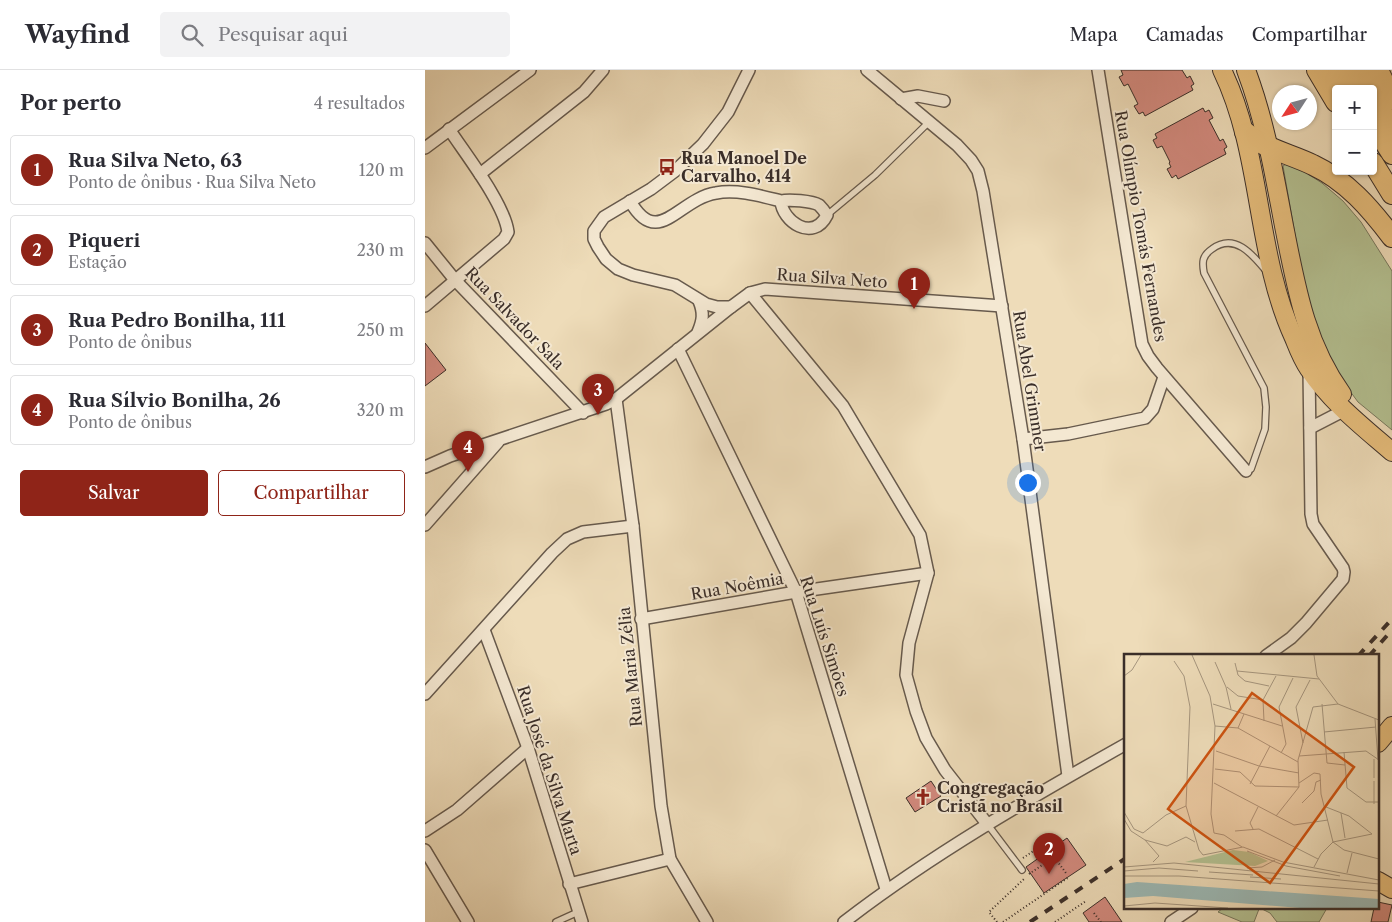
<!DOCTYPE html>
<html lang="pt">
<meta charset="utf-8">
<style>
body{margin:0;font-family:"Libre Caslon Text",serif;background:#f2f2f3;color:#2b2b33}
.controls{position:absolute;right:15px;top:15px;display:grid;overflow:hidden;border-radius:5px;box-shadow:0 1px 4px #0004}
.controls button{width:45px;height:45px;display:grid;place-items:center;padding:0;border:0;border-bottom:1px solid #e1e1e2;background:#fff;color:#2b2b33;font:25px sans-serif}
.compass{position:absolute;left:847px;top:15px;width:45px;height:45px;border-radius:50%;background:#fff;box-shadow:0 1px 4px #0004;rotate:234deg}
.you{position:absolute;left:602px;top:412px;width:18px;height:18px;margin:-12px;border:4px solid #fff;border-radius:50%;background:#1a73e8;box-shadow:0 0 0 8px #1a73e833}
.badge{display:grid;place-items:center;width:32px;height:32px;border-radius:50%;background:#8f2418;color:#fff;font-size:16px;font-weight:700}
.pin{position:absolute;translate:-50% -41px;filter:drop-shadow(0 1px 2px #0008)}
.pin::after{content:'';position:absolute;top:26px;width:18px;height:15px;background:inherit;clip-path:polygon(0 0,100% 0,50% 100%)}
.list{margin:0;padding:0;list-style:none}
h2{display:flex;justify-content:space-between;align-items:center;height:65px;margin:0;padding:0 20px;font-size:21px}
h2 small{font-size:16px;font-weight:400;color:#7c7c81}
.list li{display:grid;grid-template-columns:32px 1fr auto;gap:15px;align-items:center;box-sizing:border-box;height:70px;margin:0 10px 10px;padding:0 10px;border:1px solid #e1e1e2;border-radius:5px}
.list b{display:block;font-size:19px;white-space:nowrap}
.list p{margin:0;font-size:16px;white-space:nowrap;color:#7c7c81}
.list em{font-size:16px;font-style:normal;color:#7c7c81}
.actions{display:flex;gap:10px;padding:15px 20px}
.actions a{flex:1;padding:11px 0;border:1px solid #8f2418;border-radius:5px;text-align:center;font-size:18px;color:#8f2418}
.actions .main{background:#8f2418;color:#fff}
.icon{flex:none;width:28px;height:28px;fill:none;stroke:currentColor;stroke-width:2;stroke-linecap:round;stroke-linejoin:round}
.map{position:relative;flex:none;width:967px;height:852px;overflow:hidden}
header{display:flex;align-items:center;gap:30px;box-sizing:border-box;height:70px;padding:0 25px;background:#fff;border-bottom:1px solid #e1e1e2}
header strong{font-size:24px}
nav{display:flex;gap:28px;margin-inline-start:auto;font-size:18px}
.search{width:350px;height:45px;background:#f2f2f3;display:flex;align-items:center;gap:12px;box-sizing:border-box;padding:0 18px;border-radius:5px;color:#7c7c81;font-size:19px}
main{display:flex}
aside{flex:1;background:#fff}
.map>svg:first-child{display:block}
</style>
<header>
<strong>Wayfind</strong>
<div class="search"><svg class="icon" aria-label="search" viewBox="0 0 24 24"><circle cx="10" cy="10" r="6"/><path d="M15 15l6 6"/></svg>Pesquisar aqui</div>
<nav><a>Mapa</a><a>Camadas</a><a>Compartilhar</a></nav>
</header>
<main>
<aside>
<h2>Por perto<small>4 resultados</small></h2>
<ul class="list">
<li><span class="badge">1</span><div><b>Rua Silva Neto, 63</b><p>Ponto de ônibus · Rua Silva Neto</p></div><em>120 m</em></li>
<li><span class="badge">2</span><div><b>Piqueri</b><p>Estação</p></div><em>230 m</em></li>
<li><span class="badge">3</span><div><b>Rua Pedro Bonilha, 111</b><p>Ponto de ônibus</p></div><em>250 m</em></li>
<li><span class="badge">4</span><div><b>Rua Sílvio Bonilha, 26</b><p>Ponto de ônibus</p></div><em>320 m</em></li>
</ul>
<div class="actions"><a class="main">Salvar</a><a>Compartilhar</a></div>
</aside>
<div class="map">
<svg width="967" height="852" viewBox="0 0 967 852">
<rect width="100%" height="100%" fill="#eedcb9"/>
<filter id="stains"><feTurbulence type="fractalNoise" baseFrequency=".004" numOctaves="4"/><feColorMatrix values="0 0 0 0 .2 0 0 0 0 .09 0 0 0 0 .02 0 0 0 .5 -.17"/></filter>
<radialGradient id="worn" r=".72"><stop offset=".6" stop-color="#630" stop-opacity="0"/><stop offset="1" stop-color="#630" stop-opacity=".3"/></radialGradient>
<g fill="#b4c192" stroke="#77785e">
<polygon points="864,92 897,113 918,131 936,152 967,201 967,360 933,332 908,298 883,238 858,96"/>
<polygon points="798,838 831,838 834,839 829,852 817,852 793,842"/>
<polygon points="835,838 902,838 894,852 852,852 845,843"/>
</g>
<g fill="#d2897d" stroke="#3a2e29">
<polygon points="696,0 757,0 762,8 765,6 769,14 766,16 768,20 720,46 718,42 714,44 709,36 713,34 703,14 699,16 694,7 698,5"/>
<polygon points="778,38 780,42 784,40 788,48 784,50 795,71 798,69 802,77 799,79 801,84 753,109 751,105 747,108 742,99 746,97 744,93 745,92 737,76 732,78 728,70 732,68 730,64"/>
<polygon points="0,273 21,300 0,316"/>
<polygon points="506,711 516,726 490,742 481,728"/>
<polygon points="642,768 661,795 619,823 601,797"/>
<polygon points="680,827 697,852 664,852 658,843"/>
<polygon points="953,832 967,835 963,852 946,852 949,838 953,838"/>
</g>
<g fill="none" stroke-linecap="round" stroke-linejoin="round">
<g stroke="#675a4d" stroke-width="8">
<g id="lane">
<polyline points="402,145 450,105 504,52"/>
<path d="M 821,401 L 826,399 L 840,359 L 841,337 L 839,318 L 779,203 C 777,192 777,186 787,179 C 810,162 828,185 842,202"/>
<polyline points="563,755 597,800"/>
<polyline points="131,852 153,842"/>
</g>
</g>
<g stroke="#675a4d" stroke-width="14">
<g id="street">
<polyline points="442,0 532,75 546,90 553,101 558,121 598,369 643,706"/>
<polyline points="673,0 717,274 723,286 732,298 821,401"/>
<polyline points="476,29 493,26 519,31"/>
<polyline points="0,78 105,0"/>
<polyline points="55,104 159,22 178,0"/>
<path d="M 205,131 C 233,180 253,129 291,123 C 312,119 336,126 356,131 C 364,129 387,131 394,135 C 397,138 400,142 402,145 C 388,173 357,151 356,131"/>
<polyline points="0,173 30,210 158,343"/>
<polyline points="325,223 418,336 495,465 503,503 484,573 481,605 491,641 501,668 520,700 563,755"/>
<path d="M 0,236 L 79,169 L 83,162 C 79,133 41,85 24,59"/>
<polyline points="306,237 292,237 281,234 250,215 208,205 193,199 181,189 173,177 169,169 169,161 179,147 226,119 250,101 278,74 303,42 324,0"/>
<path d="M 273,262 C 278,250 279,243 274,231"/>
<polyline points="253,279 371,522 461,819"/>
<polyline points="191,329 208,456 236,736 245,789 282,852"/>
<polyline points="885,358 918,341"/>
<polyline points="598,369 643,364 720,348 728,339 739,307"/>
<polyline points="0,397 25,386 181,334 191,329 306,237 325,223 340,219 577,236"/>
<polyline points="0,455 73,372"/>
<polyline points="216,549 371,522 503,503"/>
<polyline points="59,560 103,678 157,852"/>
<polyline points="841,586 866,568 881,553 918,509 919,502 918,498 888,454 886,444 884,300"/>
<polyline points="0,624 127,483 142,469 158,462 208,456"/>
<polyline points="0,761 32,740 103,678"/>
<polyline points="0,780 43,852"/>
<polyline points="144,814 245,789"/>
<path d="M 419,852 C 506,785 605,728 701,674"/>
<polyline points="746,852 767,838"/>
</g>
</g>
<g stroke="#3a2e29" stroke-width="20">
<g id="primary">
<path d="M 797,0 C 838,85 830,183 869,268 C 873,278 877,289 884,299 C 906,332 937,356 967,382"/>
<path d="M 821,0 C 840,50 849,103 859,156 C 871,216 880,273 917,324"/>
<polyline points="953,673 967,656"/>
<polyline points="953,811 967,819"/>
</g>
</g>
<g stroke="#3a2e29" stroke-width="22">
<g id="highway">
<polyline points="892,0 911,32"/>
<polyline points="913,0 926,19"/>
<polyline points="932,0 943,19"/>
<polyline points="953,0 967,29"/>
<polyline points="948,27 967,59"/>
<polyline points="948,54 967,84"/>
<path d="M 820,62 C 839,79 866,84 888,95 C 922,111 945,138 967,167"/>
<polyline points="948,93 967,124"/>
</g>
</g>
<g stroke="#3a2e29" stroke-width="2" stroke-dasharray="1 2.5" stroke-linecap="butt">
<polyline points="598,788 620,773 629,787"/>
<polyline points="604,804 629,787 641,803"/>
<polyline points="669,843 676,852"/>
<polyline points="572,852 564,842 599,809"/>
<polyline points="578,852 644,807"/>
<polyline points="630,852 661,831"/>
</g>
<use href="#lane" stroke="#f4e8d2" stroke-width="5.5"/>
<use href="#street" stroke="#f4e8d2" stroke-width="11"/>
<use href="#primary" stroke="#e7be7c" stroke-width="18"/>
<use href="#highway" stroke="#e7be7c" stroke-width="20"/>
<g stroke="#3a2e29" stroke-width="4" stroke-dasharray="9 9" stroke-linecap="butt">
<polyline points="933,586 967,549"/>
<polyline points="944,586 967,560"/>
<polyline points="605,852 701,788"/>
</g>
</g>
<defs>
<g id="bus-bare" transform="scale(1.35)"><path d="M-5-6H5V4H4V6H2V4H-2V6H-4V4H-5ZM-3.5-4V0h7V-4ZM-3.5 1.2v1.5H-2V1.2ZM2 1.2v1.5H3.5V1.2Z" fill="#8f2418" stroke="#f4e8d2" stroke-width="2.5" paint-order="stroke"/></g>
<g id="church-bare" transform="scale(1.35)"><path d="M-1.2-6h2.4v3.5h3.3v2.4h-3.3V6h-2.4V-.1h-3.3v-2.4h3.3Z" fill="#8f2418" stroke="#f4e8d2" stroke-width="2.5" paint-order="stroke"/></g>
</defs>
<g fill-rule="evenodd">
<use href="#bus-bare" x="242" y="97"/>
<use href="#church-bare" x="498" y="727"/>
</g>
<g text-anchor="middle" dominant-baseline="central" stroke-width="4" stroke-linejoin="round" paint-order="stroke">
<g font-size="16" font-weight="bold" fill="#3a2e29" stroke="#f4e8d2" text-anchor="start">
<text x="256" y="88">Rua Manoel De<tspan x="256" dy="18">Carvalho, 414</tspan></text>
<text x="512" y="718">Congregação<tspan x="512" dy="18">Cristã no Brasil</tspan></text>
</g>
<g font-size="16" fill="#3a2e29" stroke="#f4e8d2">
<text transform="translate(716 156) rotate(80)">Rua Olímpio Tomás Fernandes</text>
<text transform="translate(407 208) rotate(4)">Rua Silva Neto</text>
<text transform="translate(90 248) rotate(46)">Rua Salvador Sala</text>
<text transform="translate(605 311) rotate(81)">Rua Abel Grimmer</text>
<text transform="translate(312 516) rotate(-10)">Rua Noêmia</text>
<text transform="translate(400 566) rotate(72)">Rua Luís Simões</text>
<text transform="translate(205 597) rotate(-96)">Rua Maria Zélia</text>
<text transform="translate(125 700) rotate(72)">Rua José da Silva Marta</text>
</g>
</g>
<g transform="translate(699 584)">
<rect width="255" height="255" fill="#eedcb9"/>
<path d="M 109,196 L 125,198 L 144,207 L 131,212 L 61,208 Z" fill="#b4c192"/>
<path d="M 13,228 L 255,245 L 255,254 L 176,254 L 29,242 L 0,244 L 0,230 Z" fill="#9cbab7"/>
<path fill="none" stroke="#a6967f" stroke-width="1" d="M 68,1 L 86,42 L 91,72 L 87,160 L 90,179 L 100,181 L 118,193M 190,1 L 193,22 L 214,50 L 255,66M 50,7 L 60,22 L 66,53 L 62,152M 91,8 L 102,33 L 107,55M 111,9 L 114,21 L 121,27 L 145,32M 113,17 L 195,25M 0,22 L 8,16 L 17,1M 103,33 L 114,42 L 139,46M 89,50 L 158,72M 198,50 L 203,109 L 221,111M 251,65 L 254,106M 140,67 L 139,46 L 152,22M 91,72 L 114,74 L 174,108M 114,74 L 120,60M 200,78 L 252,73M 179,89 L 172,53 L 186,26M 92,97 L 135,112 L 175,119M 220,98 L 223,134 L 242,148 L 255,148M 157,99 L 162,90 L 155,53 L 169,24M 175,102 L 242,97 L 255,106M 250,105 L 250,124M 91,115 L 116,118 L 131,132 L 175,133M 250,127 L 250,150M 90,129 L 170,171 L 204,166M 175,129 L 190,119 L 196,120 L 197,140 L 209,188 L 220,196 L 255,205M 126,130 L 146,92M 175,133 L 174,106 L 189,53 L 214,50M 178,149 L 190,137 L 192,128 L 197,126M 0,158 L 10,175 L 19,179 L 42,161 L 62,152 L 75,196 L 79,201 L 119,193 L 159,208 L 255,226M 217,159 L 221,184M 152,162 L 175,133M 0,165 L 7,177 L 21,186 L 43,192 L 62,183 L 71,188M 129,175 L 126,169 L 134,153M 111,177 L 135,175 L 194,205M 21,186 L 35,202 L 29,208M 123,197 L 162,212 L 216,222M 0,213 L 50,209 L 255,230M 190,213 L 197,200 L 209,188 L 248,180 L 225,162 L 202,153M 123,214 L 138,213 L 151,206M 0,217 L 35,214 L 74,217M 85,218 L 129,221M 223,219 L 228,199M 0,222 L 55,222 L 255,237M 126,223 L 157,225M 0,252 L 31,249 L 104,254"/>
<path fill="#ce5310" fill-opacity="0.15" stroke="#ce5310" stroke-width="2.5" d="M 128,39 L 230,113 L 146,229 L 44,155 Z"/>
<rect width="255" height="255" fill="none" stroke="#3a2e29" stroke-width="2.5"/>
</g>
<rect width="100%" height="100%" filter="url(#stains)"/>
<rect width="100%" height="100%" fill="url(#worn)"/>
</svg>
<div class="controls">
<button>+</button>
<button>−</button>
</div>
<svg class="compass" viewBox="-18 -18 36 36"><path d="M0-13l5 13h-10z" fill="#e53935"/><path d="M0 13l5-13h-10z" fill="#7c7c81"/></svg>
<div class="you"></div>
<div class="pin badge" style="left:489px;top:239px">1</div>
<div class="pin badge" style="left:624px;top:804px">2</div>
<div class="pin badge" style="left:173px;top:345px">3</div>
<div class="pin badge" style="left:43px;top:402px">4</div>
</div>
</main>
